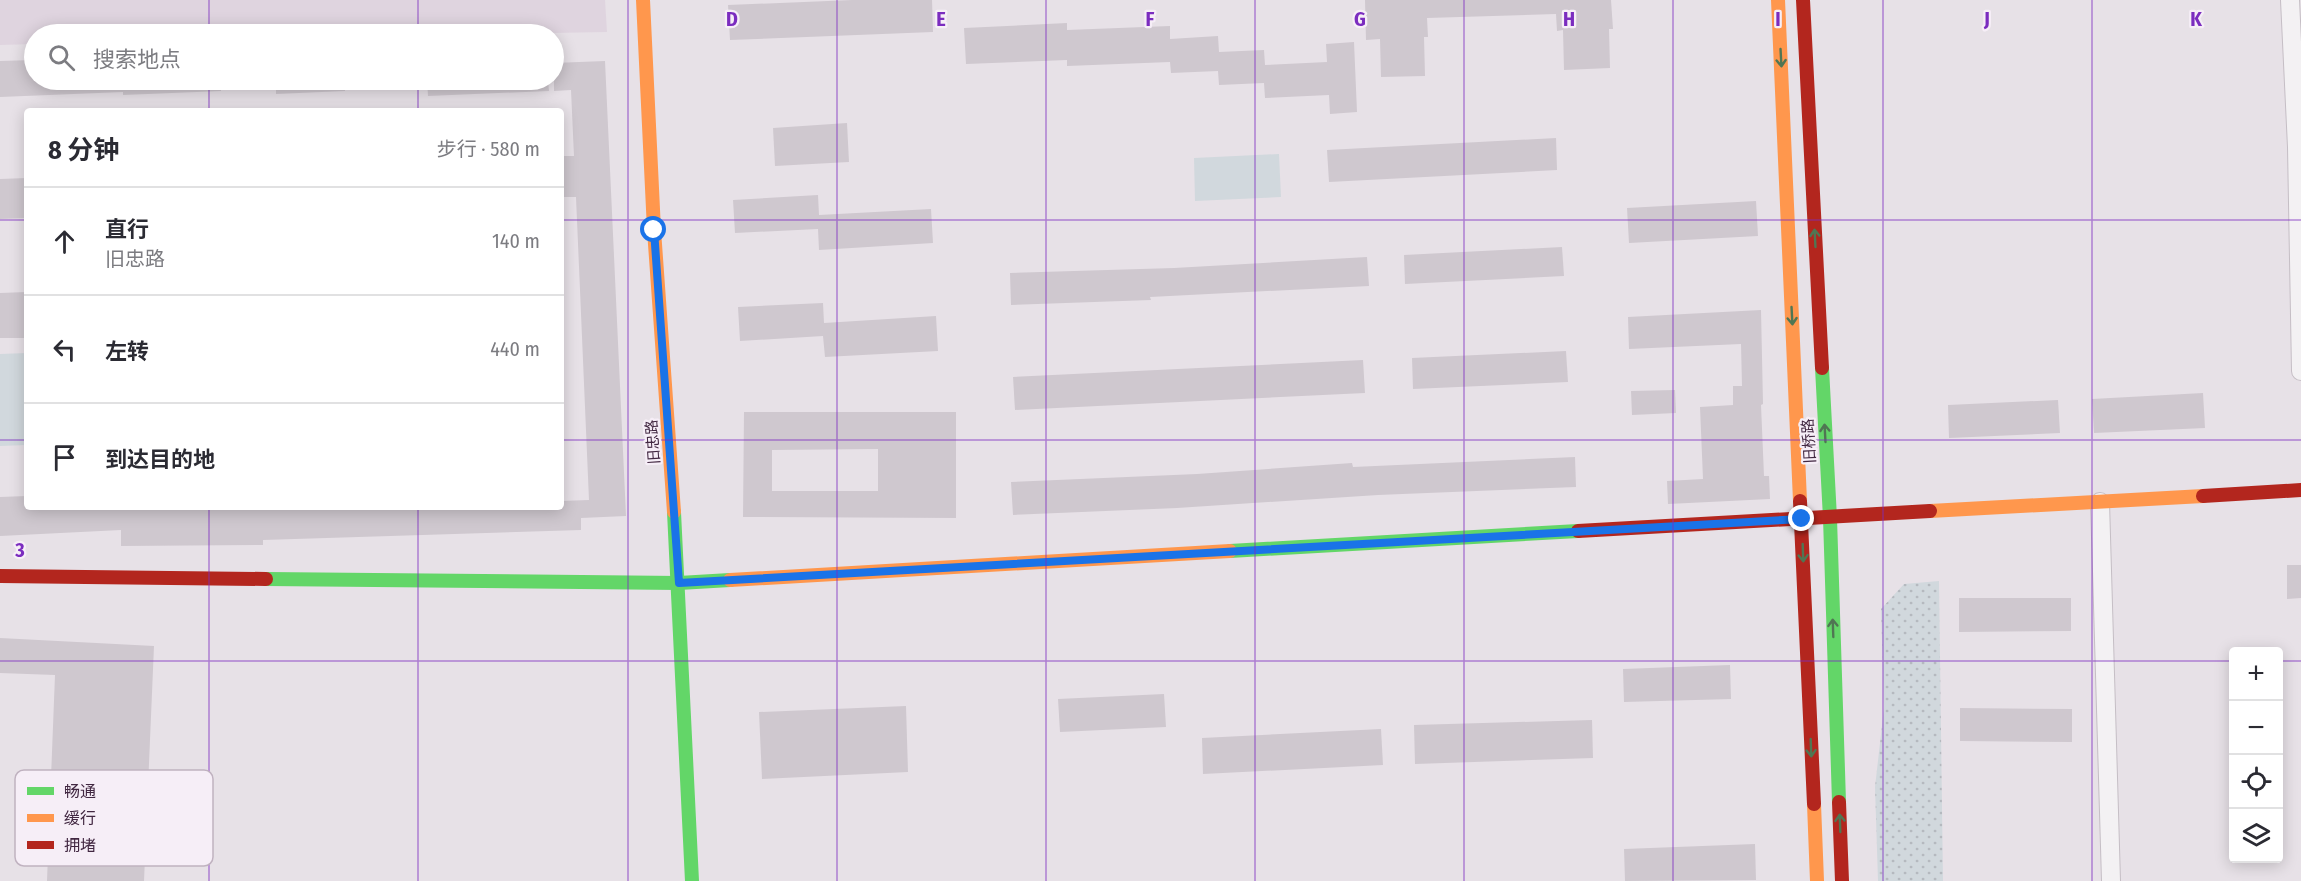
<!DOCTYPE html>
<html lang="zh">
<meta charset="utf-8">
<style>
body{margin:0;font-family:"Fira Sans Condensed","Noto Sans SC",sans-serif;background:#f7f7f7;color:#2b2b33}
.controls{position:absolute;right:18px;bottom:18px;display:grid;overflow:hidden;border-radius:6px;box-shadow:0 3px 15px #0003}
.controls button{width:54px;height:54px;display:grid;place-items:center;padding:0;border:0;border-bottom:2px solid #e1e1e2;background:#fff;color:#2b2b33;font:30px sans-serif}
.stop{position:absolute;width:18px;height:18px;margin:-14px;border:4px solid #1a73e8;border-radius:50%;background:#fff}
.stop.end{background:#1a73e8;border-color:#fff;box-shadow:0 2px 6px #0008}
.list{margin:0;padding:0;list-style:none}
h2{display:flex;justify-content:space-between;align-items:center;height:78px;margin:0;padding:0 24px;font-size:26px}
h2 small{font-size:20px;font-weight:400;color:#7c7c81}
.list li{display:grid;grid-template-columns:39px 1fr auto;gap:18px;align-items:center;box-sizing:border-box;height:108px;padding:0 24px;border-top:2px solid #e1e1e2}
.list b{display:block;font-size:22px;white-space:nowrap}
.list p{margin:0;font-size:20px;white-space:nowrap;color:#7c7c81}
.list em{font-size:20px;font-style:normal;color:#7c7c81}
.icon{flex:none;width:33px;height:33px;fill:none;stroke:currentColor;stroke-width:2;stroke-linecap:round;stroke-linejoin:round}
.map{position:relative;flex:none;width:2301px;height:881px;overflow:hidden}
.search{position:absolute;background:#fff;box-shadow:0 3px 15px #0003;left:24px;top:24px;width:540px;height:66px;display:flex;align-items:center;gap:15px;box-sizing:border-box;padding:0 21px;border-radius:33px;color:#7c7c81;font-size:22px}
.panel{position:absolute;background:#fff;box-shadow:0 3px 15px #0003;left:24px;top:108px;width:540px;height:402px;border-radius:6px}
.map>svg:first-child{display:block}
</style>
<div class="map">
<svg width="2301" height="881" viewBox="0 0 2301 881">
<defs>
<pattern id="park-dots" width="8" height="8" patternUnits="userSpaceOnUse" patternTransform="scale(1.5)"><rect width="8" height="8" fill="#d1d8dd"/><path d="M2 2h.1M6 6h.1" fill="none" stroke="#b5b9bf" stroke-width="1.8" stroke-linecap="round"/></pattern>
</defs>
<rect width="100%" height="100%" fill="#e7e1e7"/>
<polygon fill="#dfd4df" points="0,0 605,0 607,32 498,34 34,34 34,44 0,45"/>
<g fill="#d1d8dd">
<polygon points="1279,154 1281,197 1195,201 1194,158"/>
<polygon points="27,353 27,445 0,446 0,354"/>
</g>
<polygon fill="url(#park-dots)" points="1939,581 1943,881 1878,881 1875,787 1884,708 1881,609 1904,584"/>
<g fill="#cfc8cf" fill-rule="evenodd">
<polygon points="852,0 932,0 933,32 730,40 728,5"/>
<polygon points="1365,0 1611,0 1613,29 1609,29 1610,68 1564,70 1563,30 1557,31 1556,14 1427,18 1428,37 1424,37 1425,76 1381,77 1380,39 1366,40"/>
<polygon points="1067,23 1067,30 1170,26 1170,39 1218,36 1219,52 1264,50 1265,65 1327,62 1326,44 1354,42 1357,112 1330,114 1329,95 1265,98 1264,83 1219,85 1218,71 1171,73 1170,62 1067,66 1067,60 966,64 964,28"/>
<polygon points="34,60 34,80 221,80 221,91 123,95 123,92 0,97 0,61"/>
<polygon points="605,61 626,516 581,518 581,530 263,540 263,545 121,546 121,530 0,536 0,497 27,496 27,507 97,508 561,507 561,501 589,500 576,197 561,197 561,156 574,156 571,90 554,91 554,63"/>
<polygon points="276,80 345,80 345,91 276,94"/>
<polygon points="427,80 548,80 549,91 428,96"/>
<polygon points="847,123 849,162 775,166 773,128"/>
<polygon points="1556,138 1557,170 1329,182 1327,150"/>
<polygon points="27,178 27,218 0,219 0,179"/>
<polygon points="818,195 819,215 931,209 933,243 819,250 818,229 735,233 733,200"/>
<polygon points="1756,201 1758,236 1629,243 1627,208"/>
<polygon points="1562,247 1564,276 1405,284 1404,255"/>
<polygon points="1367,257 1369,286 1150,297 1151,300 1011,305 1010,273 1174,268"/>
<polygon points="27,292 27,338 0,338 0,293"/>
<polygon points="823,303 824,323 936,316 938,351 825,357 823,336 740,341 738,307"/>
<polygon points="1761,310 1763,404 1761,405 1764,476 1769,476 1770,499 1668,504 1667,481 1703,479 1700,407 1733,405 1733,386 1742,386 1741,344 1629,349 1628,317"/>
<polygon points="1566,351 1568,382 1413,389 1412,358"/>
<polygon points="1363,360 1365,393 1015,410 1013,377"/>
<polygon points="1675,390 1676,413 1632,415 1631,391"/>
<polygon points="2203,393 2205,428 2094,433 2092,399"/>
<polygon points="2058,400 2060,433 1949,438 1948,405"/>
<path d="M 744,412 L 956,412 L 956,518 L 743,517 ZM 878,449 L 878,491 L 772,491 L 772,450 Z"/>
<polygon points="1575,457 1576,487 1378,495 1177,508 1013,515 1011,482 1197,474 1352,463 1353,467"/>
<polygon points="2287,565 2301,565 2301,598 2287,599"/>
<polygon points="1959,598 2071,598 2071,631 1959,632"/>
<polygon points="0,638 154,646 144,881 47,881 55,675 0,673"/>
<polygon points="1730,665 1731,699 1624,702 1623,669"/>
<polygon points="1164,694 1166,727 1060,732 1058,699"/>
<polygon points="906,706 908,772 762,779 759,712"/>
<polygon points="1960,708 2072,709 2072,742 1960,741"/>
<polygon points="1592,720 1593,758 1415,764 1414,725"/>
<polygon points="1381,729 1383,765 1203,774 1202,738"/>
<polygon points="1755,844 1756,880 1625,881 1624,849"/>
</g>
<g fill="none" stroke-linecap="round" stroke-linejoin="round">
<g stroke="#c5bec5" stroke-width="20">
<g id="street">
<polyline points="2290,0 2297,147 2301,371"/>
<polyline points="2100,502 2111,881"/>
</g>
</g>
<use href="#street" stroke="#f3f1f3" stroke-width="18"/>
<g stroke="#63d668" stroke-width="14">
<polyline points="1822,368 1830,518 1839,802"/>
<polyline points="674,512 692,881"/>
<polyline points="1230,551 1578,531"/>
<polyline points="266,579 679,583 730,580"/>
</g>
<g stroke="#ff974d" stroke-width="14">
<polyline points="643,0 654,230 674,512"/>
<polyline points="1778,0 1800,501"/>
<polyline points="1930,511 2203,496"/>
<polyline points="730,580 1230,551"/>
<polyline points="1814,804 1817,881"/>
</g>
<g stroke="#b3261e" stroke-width="14">
<polyline points="1803,0 1822,368"/>
<polyline points="2203,496 2301,490"/>
<polyline points="1800,501 1814,804"/>
<polyline points="1578,531 1930,511"/>
<polyline points="0,576 266,579"/>
<polyline points="1839,802 1842,881"/>
</g>
</g>
<defs><path id="oneway-shaft" d="M-6 0H5M1.5-3L5.5 0L1.5 3" fill="none" stroke-width="1.6" stroke-linecap="round" stroke-linejoin="round" transform="scale(1.5)"/></defs>
<g stroke="#507653">
<use href="#oneway-shaft" transform="translate(1781 58) rotate(87)"/>
<use href="#oneway-shaft" transform="translate(1815 238) rotate(-93)"/>
<use href="#oneway-shaft" transform="translate(1792 316) rotate(87)"/>
<use href="#oneway-shaft" transform="translate(1825 433) rotate(-93)"/>
<use href="#oneway-shaft" transform="translate(1803 553) rotate(88)"/>
<use href="#oneway-shaft" transform="translate(1833 628) rotate(-92)"/>
<use href="#oneway-shaft" transform="translate(1811 748) rotate(88)"/>
<use href="#oneway-shaft" transform="translate(1840 823) rotate(-92)"/>
</g>
<g fill="none" stroke-linecap="round" stroke-linejoin="round">
<polyline stroke="#1a73e8" stroke-width="8" points="654,230 679,583 1802,519"/>
</g>
<path fill="none" stroke="#7b2cbf" stroke-width="1.5" stroke-opacity="0.55" d="M 209,0 L 209,34M 418,0 L 418,34M 628,0 L 628,881M 837,0 L 837,881M 1046,0 L 1046,881M 1255,0 L 1255,881M 1464,0 L 1464,881M 1673,0 L 1673,881M 1883,0 L 1883,881M 2092,0 L 2092,881M 209,80 L 209,111M 418,80 L 418,111M 0,220 L 27,220M 561,220 L 2301,220M 0,440 L 27,440M 561,440 L 2301,440M 209,507 L 209,881M 418,507 L 418,881M 0,661 L 2234,661M 2278,661 L 2301,661"/>
<g text-anchor="middle" dominant-baseline="central" stroke-width="4.5" stroke-linejoin="round" paint-order="stroke">
<g font-size="15" fill="#412741" stroke="#f6eef7">
<text transform="translate(1809 441) rotate(-93)">旧桥路</text>
<text transform="translate(653 442) rotate(-94)">旧忠路</text>
</g>
</g>
<rect x="15" y="770" width="198" height="96" rx="9" fill="#f6eef7" stroke="#c0b2c0" stroke-width="1.5"/>
<rect x="27" y="787" width="27" height="8" fill="#63d668"/>
<rect x="27" y="814" width="27" height="8" fill="#ff974d"/>
<rect x="27" y="841" width="27" height="8" fill="#b3261e"/>
<g font-size="16" fill="#412741">
<text x="64" y="797">畅通</text>
<text x="64" y="824">缓行</text>
<text x="64" y="851">拥堵</text>
</g>
<g font-size="20" text-anchor="middle" font-weight="bold" fill="#7b2cbf" stroke="#f6eef7" stroke-width="4.5" stroke-linejoin="round" paint-order="stroke">
<text x="732" y="26">D</text>
<text x="941" y="26">E</text>
<text x="1150" y="26">F</text>
<text x="1360" y="26">G</text>
<text x="1569" y="26">H</text>
<text x="1778" y="26">I</text>
<text x="1987" y="26">J</text>
<text x="2196" y="26">K</text>
<text x="20" y="557">3</text>
</g>
</svg>
<div class="controls">
<button>+</button>
<button>−</button>
<button><svg class="icon" aria-label="locate" viewBox="0 0 24 24"><circle cx="12" cy="12" r="6"/><path d="M12 2v4M12 18v4M2 12h4M18 12h4"/></svg></button>
<button><svg class="icon" aria-label="layers" viewBox="0 0 24 24"><path d="M12 4l9 5-9 5-9-5zM3 14l9 5 9-5"/></svg></button>
</div>
<div class="stop" style="left:654px;top:230px"></div>
<div class="stop end" style="left:1802px;top:519px"></div>
<div class="search"><svg class="icon" aria-label="search" viewBox="0 0 24 24"><circle cx="10" cy="10" r="6"/><path d="M15 15l6 6"/></svg>搜索地点</div>
<section class="panel">
<h2>8 分钟<small>步行 · 580 m</small></h2>
<ul class="list">
<li><svg class="icon" aria-label="ahead" viewBox="0 0 24 24"><path d="M12 20V5M6 11l6-6 6 6"/></svg><div><b>直行</b><p>旧忠路</p></div><em>140 m</em></li>
<li><svg class="icon" aria-label="left" viewBox="0 0 24 24"><path d="M17 20v-9H6M10 6l-5 5 5 5"/></svg><div><b>左转</b></div><em>440 m</em></li>
<li><svg class="icon" aria-label="arrive" viewBox="0 0 24 24"><path d="M6 21V4h12l-3 4 3 4H6"/></svg><div><b>到达目的地</b></div></li>
</ul>
</section>
</div>
